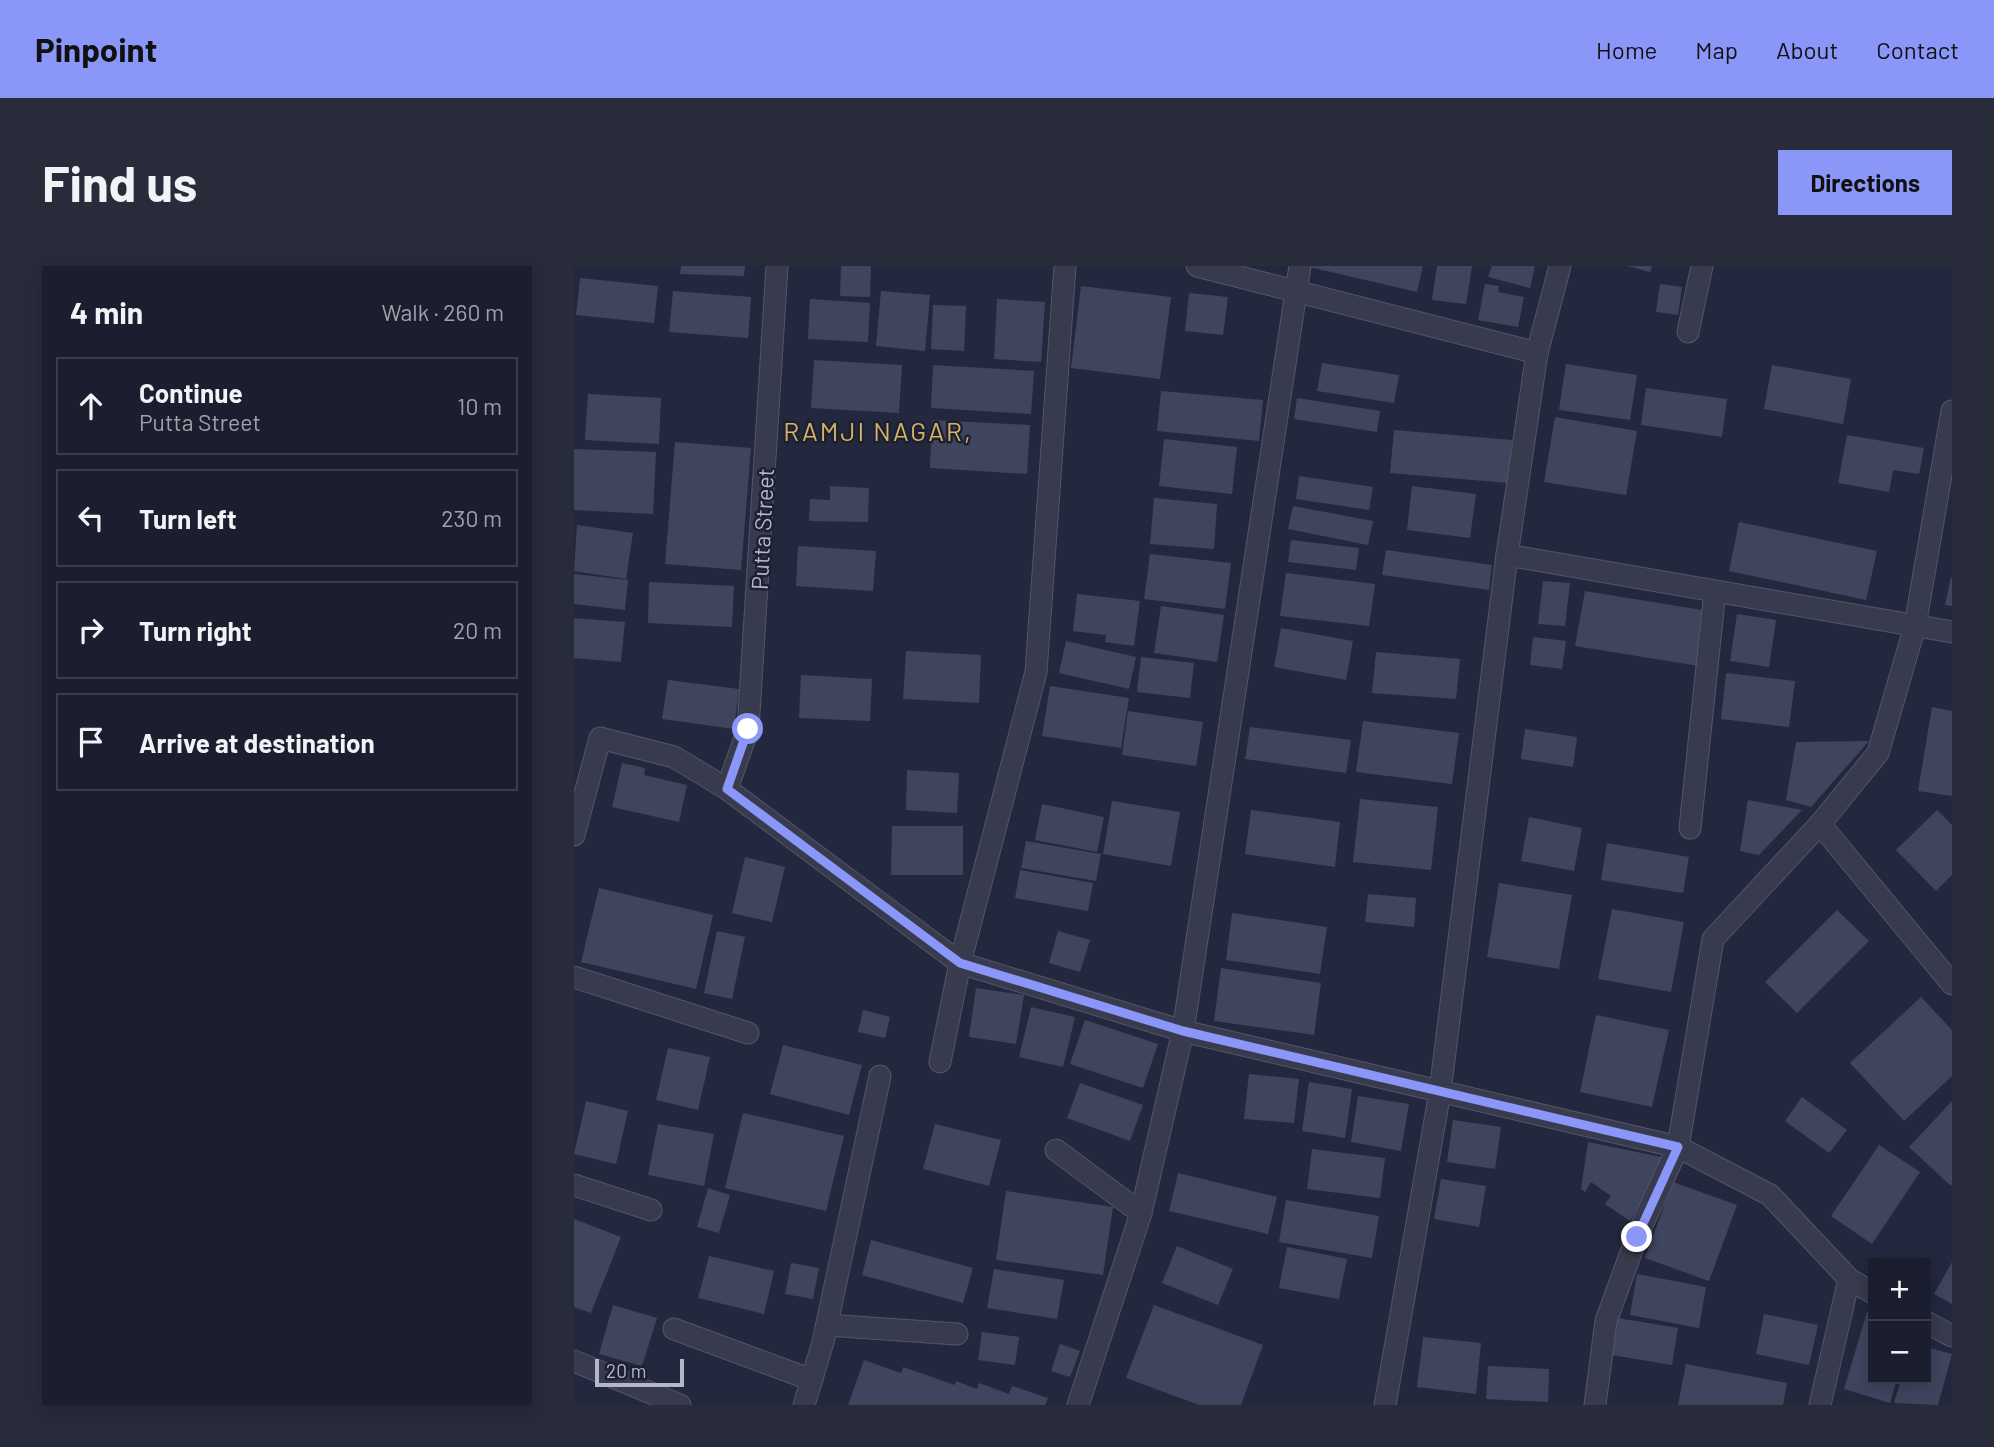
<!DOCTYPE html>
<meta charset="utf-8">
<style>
body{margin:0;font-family:Barlow,sans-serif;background:#282b3a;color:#f1f3f6}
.controls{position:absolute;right:21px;bottom:21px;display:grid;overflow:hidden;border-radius:0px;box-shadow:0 4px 18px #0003}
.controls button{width:63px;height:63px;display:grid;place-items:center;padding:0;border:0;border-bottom:2px solid #393c4a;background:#1b1e2e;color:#f1f3f6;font:35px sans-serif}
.scale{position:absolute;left:21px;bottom:18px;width:89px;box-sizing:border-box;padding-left:7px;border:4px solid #b4b7c9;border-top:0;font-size:19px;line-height:24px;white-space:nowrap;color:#b4b7c9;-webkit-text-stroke:5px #1d2033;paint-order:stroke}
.stop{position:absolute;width:21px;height:21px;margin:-16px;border:5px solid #8a97f9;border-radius:50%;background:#fff}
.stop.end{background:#8a97f9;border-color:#fff;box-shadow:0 2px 7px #0008}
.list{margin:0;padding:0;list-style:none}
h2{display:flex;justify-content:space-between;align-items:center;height:91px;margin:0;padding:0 28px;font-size:30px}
h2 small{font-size:23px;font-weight:400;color:#a0a2aa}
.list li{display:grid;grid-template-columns:46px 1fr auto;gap:21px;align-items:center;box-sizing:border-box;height:98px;margin:0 14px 14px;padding:0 14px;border:2px solid #393c4a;border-radius:0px}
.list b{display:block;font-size:26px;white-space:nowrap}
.list p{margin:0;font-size:23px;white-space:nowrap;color:#a0a2aa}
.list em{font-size:23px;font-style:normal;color:#a0a2aa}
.icon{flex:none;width:38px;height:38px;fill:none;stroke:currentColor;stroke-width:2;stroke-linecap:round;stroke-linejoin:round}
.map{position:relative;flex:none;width:1378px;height:1139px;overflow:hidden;border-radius:0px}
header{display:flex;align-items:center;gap:42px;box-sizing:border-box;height:98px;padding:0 35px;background:#8a97f9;color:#111}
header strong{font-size:33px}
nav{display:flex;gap:38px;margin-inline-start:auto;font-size:24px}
.intro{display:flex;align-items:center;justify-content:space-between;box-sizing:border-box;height:168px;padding:0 42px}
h1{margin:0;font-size:49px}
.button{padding:18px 32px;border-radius:0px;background:#8a97f9;color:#111;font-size:24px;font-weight:700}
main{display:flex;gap:42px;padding:0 42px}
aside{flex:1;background:#1b1e2e;border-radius:0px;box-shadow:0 4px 18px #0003}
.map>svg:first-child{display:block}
</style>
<header>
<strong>Pinpoint</strong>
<nav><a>Home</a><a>Map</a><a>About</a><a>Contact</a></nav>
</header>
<div class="intro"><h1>Find us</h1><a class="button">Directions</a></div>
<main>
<aside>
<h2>4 min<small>Walk · 260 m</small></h2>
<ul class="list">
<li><svg class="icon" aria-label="ahead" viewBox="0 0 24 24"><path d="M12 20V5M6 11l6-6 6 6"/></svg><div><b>Continue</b><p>Putta Street</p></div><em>10 m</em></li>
<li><svg class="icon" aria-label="left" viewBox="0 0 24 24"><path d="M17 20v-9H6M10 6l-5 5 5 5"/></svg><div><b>Turn left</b></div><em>230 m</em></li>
<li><svg class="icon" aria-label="right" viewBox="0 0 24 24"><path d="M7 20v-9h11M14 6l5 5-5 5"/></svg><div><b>Turn right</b></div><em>20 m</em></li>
<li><svg class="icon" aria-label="arrive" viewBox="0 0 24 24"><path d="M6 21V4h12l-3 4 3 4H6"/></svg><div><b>Arrive at destination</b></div></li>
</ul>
</aside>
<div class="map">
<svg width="1378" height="1139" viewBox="0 0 1378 1139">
<rect width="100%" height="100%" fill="#24283e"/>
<g fill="#40455e">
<polygon points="107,0 171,0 170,10 106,8"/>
<polygon points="267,0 297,0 296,31 266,30"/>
<polygon points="731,0 849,0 843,26"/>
<polygon points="863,0 898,0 892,38 858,34"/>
<polygon points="918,0 961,0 956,22 914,11"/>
<polygon points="1053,0 1078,0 1076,6"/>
<polygon points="6,12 84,20 80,57 2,49"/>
<polygon points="911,18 925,20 924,26 950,31 944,61 904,54"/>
<polygon points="1086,18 1108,21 1104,49 1082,46"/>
<polygon points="507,20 597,31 586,113 497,102"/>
<polygon points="99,25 177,31 174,72 95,66"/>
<polygon points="307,25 356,29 351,85 302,80"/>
<polygon points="615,27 654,31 649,69 611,65"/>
<polygon points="236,33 296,37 294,76 234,73"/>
<polygon points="423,33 471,36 467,96 420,93"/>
<polygon points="359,39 392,40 390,85 357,83"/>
<polygon points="240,94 328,99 325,147 237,142"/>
<polygon points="748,97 825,109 820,137 743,125"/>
<polygon points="992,98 1063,109 1056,154 985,144"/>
<polygon points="359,99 460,105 457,148 357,142"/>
<polygon points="1198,99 1277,113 1269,158 1190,143"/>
<polygon points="1072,122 1153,133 1148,171 1067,159"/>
<polygon points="587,125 689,134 685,175 583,165"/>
<polygon points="14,128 87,132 85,178 11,174"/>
<polygon points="723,132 806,145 803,166 720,153"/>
<polygon points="981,151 1063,165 1052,229 970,216"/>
<polygon points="358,154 456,159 453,208 356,202"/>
<polygon points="820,164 938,174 934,217 816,207"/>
<polygon points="1273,169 1350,182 1345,208 1319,204 1315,226 1264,217"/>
<polygon points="590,173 663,181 658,228 585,220"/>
<polygon points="101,176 177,182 167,304 91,298"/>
<polygon points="0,183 82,186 79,248 0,244"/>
<polygon points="725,210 799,221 795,244 722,233"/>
<polygon points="256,220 295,222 294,256 235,255 236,233 256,234"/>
<polygon points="838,220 902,228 896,272 833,264"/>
<polygon points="580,232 643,238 640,283 576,278"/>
<polygon points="719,240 799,255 794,279 714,263"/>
<polygon points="1165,256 1303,285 1292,334 1155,305"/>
<polygon points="3,259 59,267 52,313 0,305"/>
<polygon points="717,274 785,282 782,304 714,296"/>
<polygon points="224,280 302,285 299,325 222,320"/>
<polygon points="812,284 918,299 915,324 808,309"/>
<polygon points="576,288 657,297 651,343 570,333"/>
<polygon points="712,307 801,318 795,360 706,350"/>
<polygon points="0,308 54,314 51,344 0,338"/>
<polygon points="1377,311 1378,311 1378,340 1371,339"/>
<polygon points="969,315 996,317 991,360 964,358"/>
<polygon points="75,316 160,320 158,361 74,357"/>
<polygon points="1011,325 1134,345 1125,400 1001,380"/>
<polygon points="503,328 566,335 560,380 531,376 532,369 499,365"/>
<polygon points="587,340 650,349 643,396 580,387"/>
<polygon points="1163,348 1202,354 1195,401 1156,395"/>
<polygon points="0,352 51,356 47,396 0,392"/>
<polygon points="707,362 779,375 772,414 700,401"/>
<polygon points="959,371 992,375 988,403 956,399"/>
<polygon points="492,375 562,391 555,423 485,407"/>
<polygon points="332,385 407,389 405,437 329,433"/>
<polygon points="802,386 886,393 882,433 798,427"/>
<polygon points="567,391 620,397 616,432 563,426"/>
<polygon points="1152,407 1221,415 1215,461 1147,453"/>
<polygon points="227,409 298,413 296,455 225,452"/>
<polygon points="94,414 165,423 160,463 88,453"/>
<polygon points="476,420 555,432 547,482 468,470"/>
<polygon points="1358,441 1378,445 1378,530 1344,525"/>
<polygon points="554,445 629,456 622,500 548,489"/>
<polygon points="789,455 885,467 878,518 782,506"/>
<polygon points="676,461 777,474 772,507 671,493"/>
<polygon points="951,463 1003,471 999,501 947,493"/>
<polygon points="1295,475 1237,541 1212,534 1222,476"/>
<polygon points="48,497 71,502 70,509 113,519 105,556 38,541"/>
<polygon points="333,504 385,507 383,547 332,544"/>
<polygon points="786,533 864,541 857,604 779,596"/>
<polygon points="1174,534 1228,544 1185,589 1166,585"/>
<polygon points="538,535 606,546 597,600 529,588"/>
<polygon points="468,538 530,551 523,586 461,574"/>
<polygon points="677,544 766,556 761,601 671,588"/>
<polygon points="1363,544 1378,559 1378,609 1362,625 1322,584"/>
<polygon points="955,551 1008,562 1000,605 947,595"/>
<polygon points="318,560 389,560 389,609 317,609"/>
<polygon points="452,575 527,588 522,615 447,602"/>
<polygon points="1033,577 1115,591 1109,627 1027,614"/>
<polygon points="171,591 211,601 198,656 158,647"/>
<polygon points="446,604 519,617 514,645 441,632"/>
<polygon points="925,617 998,629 985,703 913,691"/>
<polygon points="25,622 139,649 122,723 7,696"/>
<polygon points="794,628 842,632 840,661 791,656"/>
<polygon points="1038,643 1110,656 1097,726 1024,713"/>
<polygon points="1263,644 1295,675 1223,747 1191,716"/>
<polygon points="658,647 753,661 746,708 652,694"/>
<polygon points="143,665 171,671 158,733 130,727"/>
<polygon points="484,665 516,674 506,706 475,697"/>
<polygon points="647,702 747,717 740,769 640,755"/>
<polygon points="402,722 450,729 442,778 395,771"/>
<polygon points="1347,731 1378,764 1378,810 1330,855 1276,797"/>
<polygon points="457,741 501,751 489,801 445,791"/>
<polygon points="289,744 316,751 311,772 284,766"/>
<polygon points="1022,749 1095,764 1078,841 1006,826"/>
<polygon points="511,754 584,778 569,822 496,798"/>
<polygon points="209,779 288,799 275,849 196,828"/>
<polygon points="94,782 136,791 124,844 82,834"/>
<polygon points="675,808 725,813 720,857 670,853"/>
<polygon points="735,816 778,823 771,872 728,865"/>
<polygon points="506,817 569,839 556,875 493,852"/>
<polygon points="784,830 835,838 827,885 777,876"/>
<polygon points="1228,831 1273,864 1255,887 1211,855"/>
<polygon points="12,835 54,845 42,898 0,888"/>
<polygon points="1378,835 1378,918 1377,920 1335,881"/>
<polygon points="169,847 270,870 252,945 151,922"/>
<polygon points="879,854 927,861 921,903 873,896"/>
<polygon points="84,858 140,868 130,920 74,909"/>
<polygon points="361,858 427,874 415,920 349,903"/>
<polygon points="1014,876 1092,892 1056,955 1031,938 1037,930 1017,916 1011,926 1007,923"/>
<polygon points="1305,879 1346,906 1298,978 1257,950"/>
<polygon points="738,883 811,892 806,932 733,923"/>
<polygon points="604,907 703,931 694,968 595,945"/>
<polygon points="867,913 912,920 905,961 860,953"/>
<polygon points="1099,916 1163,939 1135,1015 1071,992"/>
<polygon points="134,922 156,929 145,967 123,961"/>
<polygon points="432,925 539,941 529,1009 422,994"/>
<polygon points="712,934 805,950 798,992 705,976"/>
<polygon points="0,953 47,971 17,1047 0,1041"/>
<polygon points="297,974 399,1002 389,1037 288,1009"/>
<polygon points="603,980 659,1003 644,1039 588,1017"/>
<polygon points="713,981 773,993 765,1033 705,1022"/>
<polygon points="135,990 200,1005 190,1048 124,1032"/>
<polygon points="1378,996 1378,1038 1360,1028"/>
<polygon points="217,997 245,1002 239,1033 211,1028"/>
<polygon points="420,1003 490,1014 483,1053 413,1042"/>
<polygon points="1063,1008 1132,1021 1125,1062 1056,1049"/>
<polygon points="39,1039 83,1052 68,1100 25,1088"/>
<polygon points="580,1039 689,1079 667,1139 625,1139 552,1112"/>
<polygon points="1293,1046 1299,1048 1299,1113 1323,1113 1316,1137 1270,1123"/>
<polygon points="1190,1048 1244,1059 1235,1099 1182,1088"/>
<polygon points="1044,1052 1104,1062 1098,1099 1038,1089"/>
<polygon points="408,1066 445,1071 441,1099 404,1094"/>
<polygon points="849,1071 907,1077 902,1128 843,1121"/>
<polygon points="486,1078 506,1085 496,1111 477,1105"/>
<polygon points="1352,1081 1378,1088 1364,1139 1320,1137 1327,1113 1352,1113"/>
<polygon points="290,1094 327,1107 329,1101 381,1119 382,1115 403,1123 405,1117 435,1128 438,1120 474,1132 471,1139 274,1139"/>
<polygon points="1112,1098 1213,1117 1209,1139 1104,1139"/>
<polygon points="914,1100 975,1103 974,1136 912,1133"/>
</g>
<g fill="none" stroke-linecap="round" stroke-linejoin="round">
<g stroke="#535669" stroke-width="23">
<g id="minor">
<polyline points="623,0 963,87"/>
<polyline points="1114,66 1128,0"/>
<polyline points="933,289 1378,366"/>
<polyline points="153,523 174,463 203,0"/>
<polyline points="1246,558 1378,718"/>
<polyline points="1116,562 1141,325"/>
<polyline points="0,569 26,472 100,491 153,523 386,697 609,765 1104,881 1196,929 1275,1013 1299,1027"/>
<polyline points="0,711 174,767"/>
<polyline points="366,796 386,697 462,406 491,0"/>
<polyline points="482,884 567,947"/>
<polyline points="0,919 77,944"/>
<polyline points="1352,1056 1378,1070"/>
<polyline points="253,1059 383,1068"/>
<polyline points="100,1063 238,1114"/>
<polyline points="0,1095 106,1139"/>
<polyline points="230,1139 249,1076 306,810"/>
<polyline points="504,1139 567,947 609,765 726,0"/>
<polyline points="811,1139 866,826 933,289 963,87 986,0"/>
<polyline points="1021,1139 1032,1055 1063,970 1104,881 1139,673 1246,558 1304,487 1341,360 1378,145"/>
<polyline points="1246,1139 1275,1013"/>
</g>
</g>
<use href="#minor" stroke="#383b4e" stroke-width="21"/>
</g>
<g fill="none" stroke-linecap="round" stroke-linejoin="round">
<polyline stroke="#8a97f9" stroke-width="9" points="174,463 153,523 386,697 609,765 1104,881 1063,971"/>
</g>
<g text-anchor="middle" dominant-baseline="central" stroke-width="5" stroke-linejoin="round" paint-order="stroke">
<g font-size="23" fill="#b4b7c9" stroke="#1d2033">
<text transform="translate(188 263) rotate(-87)">Putta Street</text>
</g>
<g font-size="26" letter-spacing="2" fill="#d6b463" stroke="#1d2033">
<text x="304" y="164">RAMJI NAGAR,</text>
</g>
</g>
</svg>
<div class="controls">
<button>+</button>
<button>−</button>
</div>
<div class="scale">20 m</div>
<div class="stop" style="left:174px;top:463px"></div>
<div class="stop end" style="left:1063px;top:971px"></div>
</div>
</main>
